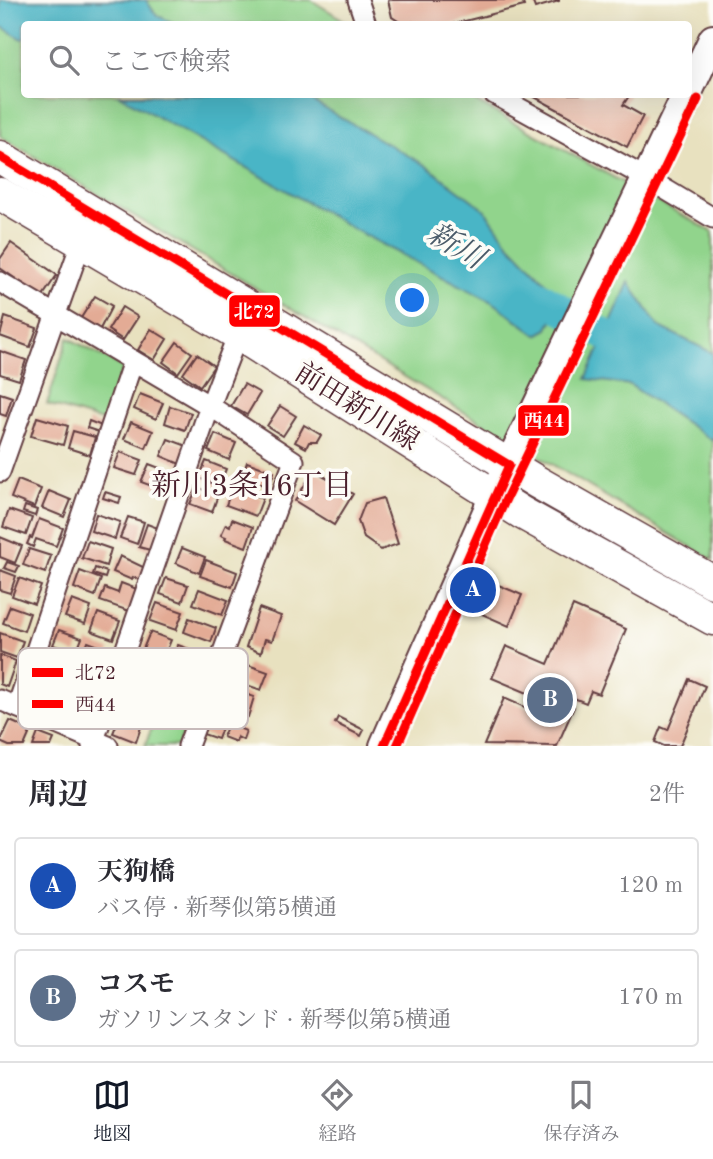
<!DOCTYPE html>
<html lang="ja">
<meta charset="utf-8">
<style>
body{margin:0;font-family:"Old Standard TT","Noto Serif JP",serif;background:#f7f7f7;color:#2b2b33}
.you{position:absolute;left:413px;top:301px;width:24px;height:24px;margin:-18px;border:5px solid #fff;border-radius:50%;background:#1a73e8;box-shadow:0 0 0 10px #1a73e833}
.badge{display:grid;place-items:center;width:46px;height:46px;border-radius:50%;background:#111827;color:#fff;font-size:23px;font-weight:700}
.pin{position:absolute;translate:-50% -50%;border:4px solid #fff;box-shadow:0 2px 7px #0006}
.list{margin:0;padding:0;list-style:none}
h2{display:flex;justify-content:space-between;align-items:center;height:91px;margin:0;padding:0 28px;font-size:30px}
h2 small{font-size:23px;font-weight:400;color:#7c7c81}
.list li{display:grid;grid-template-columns:46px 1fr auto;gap:21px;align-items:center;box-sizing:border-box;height:98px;margin:0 14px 14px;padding:0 14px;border:2px solid #e1e1e2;border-radius:7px}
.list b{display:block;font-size:26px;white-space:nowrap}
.list p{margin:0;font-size:23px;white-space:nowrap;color:#7c7c81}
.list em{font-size:23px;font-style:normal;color:#7c7c81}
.icon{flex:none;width:38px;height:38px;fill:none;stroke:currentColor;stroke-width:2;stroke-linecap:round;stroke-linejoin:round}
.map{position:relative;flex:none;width:713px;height:746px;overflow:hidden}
.search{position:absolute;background:#fff;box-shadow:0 7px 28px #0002;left:21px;right:21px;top:21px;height:77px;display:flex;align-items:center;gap:18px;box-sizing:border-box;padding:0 24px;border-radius:7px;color:#7c7c81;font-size:26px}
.sheet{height:315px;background:#fff}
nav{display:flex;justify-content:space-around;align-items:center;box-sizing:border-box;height:98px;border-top:2px solid #e1e1e2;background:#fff;font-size:19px;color:#7c7c81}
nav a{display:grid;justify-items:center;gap:4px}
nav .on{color:#111827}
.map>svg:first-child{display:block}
</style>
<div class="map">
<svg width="713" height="746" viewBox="0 0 713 746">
<rect width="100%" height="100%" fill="#fdfcf7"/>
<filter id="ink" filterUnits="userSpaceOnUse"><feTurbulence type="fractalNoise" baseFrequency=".0143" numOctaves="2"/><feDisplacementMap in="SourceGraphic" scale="14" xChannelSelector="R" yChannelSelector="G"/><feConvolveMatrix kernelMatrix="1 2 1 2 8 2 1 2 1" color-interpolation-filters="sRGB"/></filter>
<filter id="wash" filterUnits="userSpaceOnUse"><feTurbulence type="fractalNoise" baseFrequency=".00686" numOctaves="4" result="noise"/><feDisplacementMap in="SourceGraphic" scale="28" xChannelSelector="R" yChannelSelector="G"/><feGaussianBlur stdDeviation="1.57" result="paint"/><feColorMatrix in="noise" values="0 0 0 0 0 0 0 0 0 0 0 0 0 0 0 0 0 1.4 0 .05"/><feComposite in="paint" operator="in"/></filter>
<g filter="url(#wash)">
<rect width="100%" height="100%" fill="#e8e1bf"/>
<g fill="#91d48c" stroke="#6e7a5c" stroke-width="2">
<polygon points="0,0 311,0 350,24 24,24 24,94 464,95 713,232 713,560 0,136"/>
<polygon points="68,338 123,367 105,422 47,404"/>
<polygon points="154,721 184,730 179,746 145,746"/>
</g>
<g fill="#49b5c6" stroke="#4a6a78" stroke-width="2">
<polygon points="0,0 146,0 156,15 176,24 24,24 24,40 0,26"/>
<polygon points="119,95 301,95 425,165 484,209 509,244 562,299 548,329 537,335 494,303 359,232"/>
<polygon points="629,282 658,326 713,353 713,441 630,385 586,379"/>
</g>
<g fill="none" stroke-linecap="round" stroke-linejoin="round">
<polyline stroke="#49b5c6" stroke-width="30" points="523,286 640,355"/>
</g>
<g id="blocks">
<g fill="#e3ab95">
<polygon points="388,0 522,0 524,6 453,24 412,24 412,22 403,24 392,17"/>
<polygon points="532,0 559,0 559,1 535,8"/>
<polygon points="529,94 626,94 629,96 623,105 643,116 627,147"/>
<polygon points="11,243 57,275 42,297 0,268 0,259"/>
<polygon points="95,296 112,306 100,329 81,318"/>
<polygon points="122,307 138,317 123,340 108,330"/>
<polygon points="5,317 37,328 30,347 0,336"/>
<polygon points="151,329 167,339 154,360 138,350"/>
<polygon points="177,342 192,353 178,373 163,362"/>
<polygon points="0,351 26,360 19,380 0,374"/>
<polygon points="197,354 214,366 200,386 183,374"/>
<polygon points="244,384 260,393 247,415 231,406"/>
<polygon points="0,393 12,397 6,416 0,414"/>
<polygon points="140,394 163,403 156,419 134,409"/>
<polygon points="170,406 191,413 185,430 165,423"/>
<polygon points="280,406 296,416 283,436 267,426"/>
<polygon points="37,417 68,426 63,445 31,436"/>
<polygon points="89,421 102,426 99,432 87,428"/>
<polygon points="131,422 153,431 146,448 124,439"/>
<polygon points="304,425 321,435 317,442 309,442 306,448 295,442"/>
<polygon points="73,431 95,437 90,455 68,448"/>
<polygon points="215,434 236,443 229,460 208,451"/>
<polygon points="168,439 187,446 180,464 161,456"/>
<polygon points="120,452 142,460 136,475 114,468"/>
<polygon points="206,461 226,469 219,486 199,478"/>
<polygon points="247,462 274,472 269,487 242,476"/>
<polygon points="149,464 170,472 163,490 141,482"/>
<polygon points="314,470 353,494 334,525 295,501"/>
<polygon points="18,480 41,489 34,507 11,498"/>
<polygon points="197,487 218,495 212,512 190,504"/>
<polygon points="233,487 263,498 256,516 226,505"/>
<polygon points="49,491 71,500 64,517 42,508"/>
<polygon points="105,492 121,497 119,503 103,498"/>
<polygon points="383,498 398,544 381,550 364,538 358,521 365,503"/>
<polygon points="25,506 37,510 35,516 23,512"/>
<polygon points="9,510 32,518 26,535 3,527"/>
<polygon points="96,514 120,522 115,539 91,531"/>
<polygon points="128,517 144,522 137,544 120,538"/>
<polygon points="39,519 63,528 56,546 36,539 33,547 27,544 30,537 32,538"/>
<polygon points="232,519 253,527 246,547 225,539 226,537 221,535 226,524 230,526"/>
<polygon points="147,524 158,528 150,550 139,547"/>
<polygon points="0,537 22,546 15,563 0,557"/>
<polygon points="88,541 111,549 106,566 82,558"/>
<polygon points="182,548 205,557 199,573 176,563"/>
<polygon points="29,549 51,556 45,573 23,565"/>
<polygon points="120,556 145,568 140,580 133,577 132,580 113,572"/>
<polygon points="206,560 237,572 232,587 200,576"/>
<polygon points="7,562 19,566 16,572 4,568"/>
<polygon points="95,568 107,572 105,578 93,574"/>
<polygon points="0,570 16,576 10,593 0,590"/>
<polygon points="80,571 101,579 95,596 74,588"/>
<polygon points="19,578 41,586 34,604 12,596"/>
<polygon points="166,578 188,585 182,602 160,594"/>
<polygon points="121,583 137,589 129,611 100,601 105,588 118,593"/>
<polygon points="496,584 522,595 509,626 482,614"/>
<polygon points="199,589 228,600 222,615 193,604"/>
<polygon points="72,600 91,607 85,624 65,617"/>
<polygon points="157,603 183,612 176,630 150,621"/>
<polygon points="10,606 30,613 24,631 3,623"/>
<polygon points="573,606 626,629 599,694 591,691 586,703 569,696 566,704 574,707 557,746 484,745 504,698 536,712 542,699 492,678 506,646 548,664"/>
<polygon points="259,608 281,616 272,641 265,639 261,653 246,647"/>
<polygon points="98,613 120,621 113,639 91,631"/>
<polygon points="189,618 216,628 211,642 184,632"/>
<polygon points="59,630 82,638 76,653 53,645"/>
<polygon points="150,632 171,640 164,657 143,649"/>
<polygon points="0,633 23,641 17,658 0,652"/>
<polygon points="88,642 110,650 104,667 82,659"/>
<polygon points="178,645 206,655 200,670 172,660"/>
<polygon points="0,655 16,661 7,687 0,684"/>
<polygon points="248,665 268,672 261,690 241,683"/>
<polygon points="689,679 705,686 680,746 664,746 655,742 661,727 668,730"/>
<polygon points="236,691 254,697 248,717 229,711"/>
<polygon points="120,716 142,724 136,742 113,733"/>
<polygon points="338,717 364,730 361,736 335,723"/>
<polygon points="10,721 31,730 24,746 9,746 0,742"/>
<polygon points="208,723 222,728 218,739 203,734"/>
<polygon points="228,724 246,731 243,740 237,737 236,742 223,737"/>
<polygon points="38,733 54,739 51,746 33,746"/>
</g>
</g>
</g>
<g filter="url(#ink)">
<use href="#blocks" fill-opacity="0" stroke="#623c41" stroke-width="2"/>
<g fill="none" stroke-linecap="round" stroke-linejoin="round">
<g stroke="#623c41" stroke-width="23">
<g id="street">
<polyline points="358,0 366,24"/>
<polyline points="494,94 648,179 713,218"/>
<polyline points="0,282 210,406 294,461 188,746"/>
<polyline points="0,472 85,232"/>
<polyline points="0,700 108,746"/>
<polyline points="17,707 133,361"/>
<polyline points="92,746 210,406 238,334"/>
</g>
</g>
<g stroke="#623c41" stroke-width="32">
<g id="secondary">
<polyline points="688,92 713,39"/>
<polyline points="384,746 494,496 687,94"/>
</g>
</g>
<g stroke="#623c41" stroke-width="35">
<g id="primary">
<polyline points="0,157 537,482 713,582"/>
<polyline points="0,194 238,334 522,513 713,619"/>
</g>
</g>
<use href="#street" stroke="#fff" stroke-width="19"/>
<use href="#secondary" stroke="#fff" stroke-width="28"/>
<use href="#primary" stroke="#fff" stroke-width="32"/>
<g stroke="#fdfcf7" stroke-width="14">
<g id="bus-1">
<polyline points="0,157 509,465"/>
<polyline points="384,746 509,465"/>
</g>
</g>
<g stroke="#fdfcf7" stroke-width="14">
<polyline id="bus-2" points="397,746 505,501 698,99"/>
</g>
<use href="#bus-1" stroke="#f00" stroke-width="9"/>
<use href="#bus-2" stroke="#f00" stroke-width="9"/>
</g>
</g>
<g text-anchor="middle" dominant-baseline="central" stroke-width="7" stroke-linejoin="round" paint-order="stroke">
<g font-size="28" fill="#4a1f2b" stroke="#fdfcf7">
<text transform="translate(356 408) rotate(32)">前田新川線</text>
</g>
<g font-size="30" font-style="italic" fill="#4a5b69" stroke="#fdfcf7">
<text transform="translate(455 247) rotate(31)">新川</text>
</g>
<g font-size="30" fill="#4a1f2b" stroke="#fdfcf7">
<text x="252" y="487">新川3条16丁目</text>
</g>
</g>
<rect x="18" y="648" width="230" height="81" rx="10" fill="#fdfcf7" stroke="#c7baba" stroke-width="2"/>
<rect x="32" y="668" width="31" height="9" fill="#f00"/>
<rect x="32" y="700" width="31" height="8" fill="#f00"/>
<g font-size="19" fill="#4a1f2b">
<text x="75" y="679">北72</text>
<text x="75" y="711">西44</text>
</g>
<g stroke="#fdfcf7" stroke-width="2.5">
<rect x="228" y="294" width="53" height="34" rx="7" fill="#f00"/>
<rect x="517" y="404" width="53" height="33" rx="7" fill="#f00"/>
</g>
<g font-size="19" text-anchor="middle" font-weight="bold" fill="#fff">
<text x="254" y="318">北72</text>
<text x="544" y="427">西44</text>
</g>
</svg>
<div class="you"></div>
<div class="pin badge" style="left:473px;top:590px;background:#1a4fb4">A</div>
<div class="pin badge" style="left:550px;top:700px;background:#5c6f8a">B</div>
<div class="search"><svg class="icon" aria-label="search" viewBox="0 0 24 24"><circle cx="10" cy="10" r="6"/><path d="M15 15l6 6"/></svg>ここで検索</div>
</div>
<section class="sheet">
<h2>周辺<small>2件</small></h2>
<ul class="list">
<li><span class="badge" style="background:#1a4fb4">A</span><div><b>天狗橋</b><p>バス停 · 新琴似第5横通</p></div><em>120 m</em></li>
<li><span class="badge" style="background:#5c6f8a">B</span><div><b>コスモ</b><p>ガソリンスタンド · 新琴似第5横通</p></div><em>170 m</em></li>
</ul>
</section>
<nav>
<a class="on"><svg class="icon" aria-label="map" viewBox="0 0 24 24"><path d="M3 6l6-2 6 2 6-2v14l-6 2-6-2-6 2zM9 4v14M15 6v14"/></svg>地図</a>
<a><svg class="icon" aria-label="directions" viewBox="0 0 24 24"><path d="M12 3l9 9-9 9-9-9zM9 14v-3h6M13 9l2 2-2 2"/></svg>経路</a>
<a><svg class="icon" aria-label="saved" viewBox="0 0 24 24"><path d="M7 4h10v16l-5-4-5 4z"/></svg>保存済み</a>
</nav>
